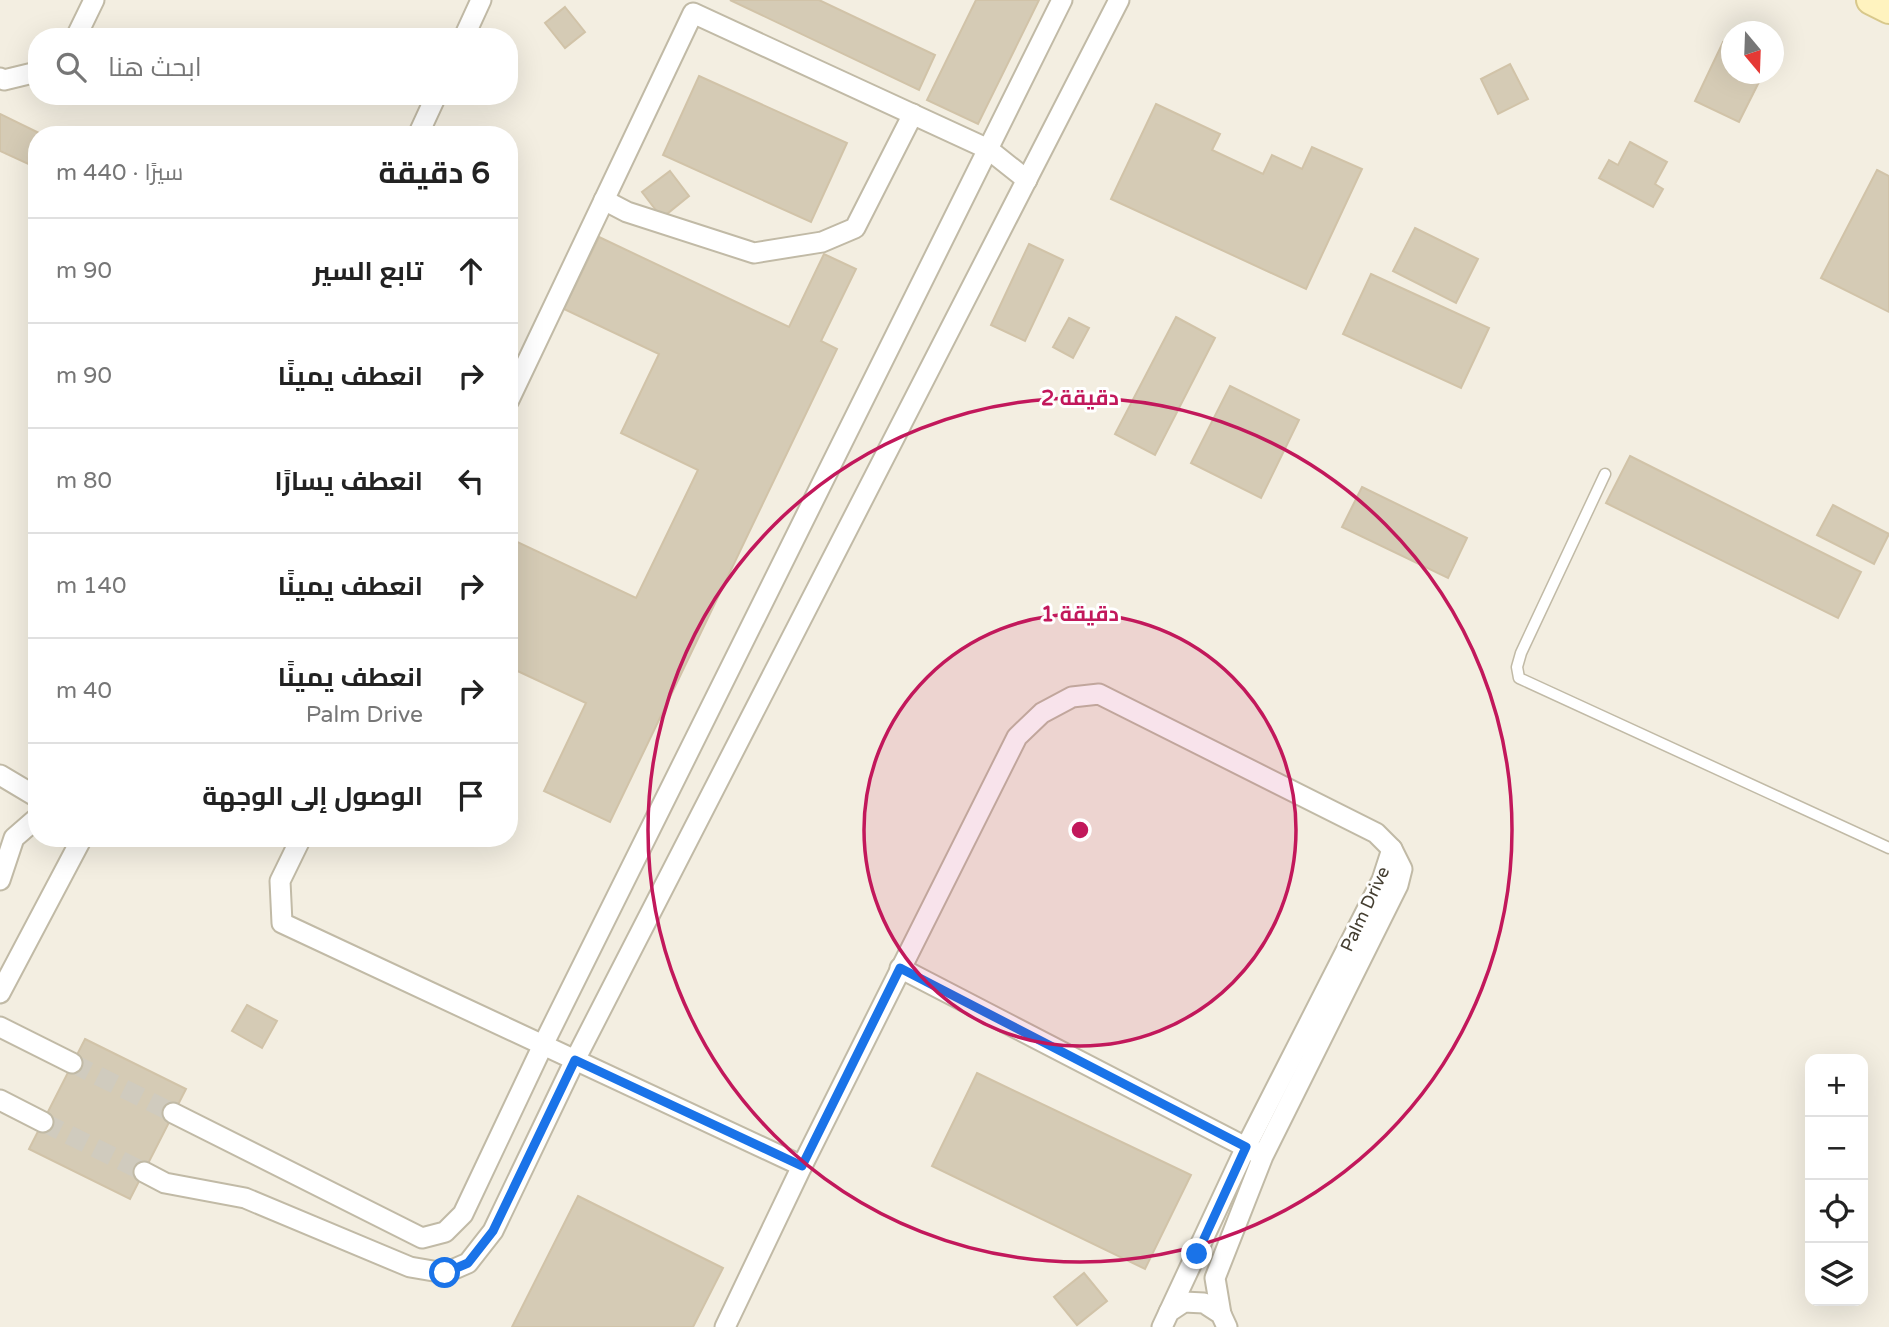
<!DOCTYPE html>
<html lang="ar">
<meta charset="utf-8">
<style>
body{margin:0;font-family:"Varela Round",Cairo,sans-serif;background:#f2f2f2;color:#222;direction:rtl}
.controls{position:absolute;right:21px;bottom:21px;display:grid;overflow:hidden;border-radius:14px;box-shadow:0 7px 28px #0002}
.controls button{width:63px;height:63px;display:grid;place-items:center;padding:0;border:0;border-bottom:2px solid #e0e0e0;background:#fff;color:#222;font:35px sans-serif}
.compass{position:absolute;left:1721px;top:21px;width:63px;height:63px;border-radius:50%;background:#fff;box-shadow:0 7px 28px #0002;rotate:161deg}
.stop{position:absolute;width:21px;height:21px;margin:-16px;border:5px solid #1a73e8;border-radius:50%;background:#fff}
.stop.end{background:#1a73e8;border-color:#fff;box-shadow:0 2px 7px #0008}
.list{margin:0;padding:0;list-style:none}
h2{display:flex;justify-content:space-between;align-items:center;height:91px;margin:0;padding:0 28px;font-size:30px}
h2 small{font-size:23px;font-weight:400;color:#767676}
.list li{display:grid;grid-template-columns:46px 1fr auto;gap:21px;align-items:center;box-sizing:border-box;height:105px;padding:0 28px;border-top:2px solid #e0e0e0}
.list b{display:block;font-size:26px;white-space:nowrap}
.list p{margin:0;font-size:23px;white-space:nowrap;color:#767676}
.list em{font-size:23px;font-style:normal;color:#767676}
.icon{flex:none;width:38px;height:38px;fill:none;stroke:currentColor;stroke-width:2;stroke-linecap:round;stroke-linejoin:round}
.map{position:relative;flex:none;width:1889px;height:1327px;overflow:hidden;direction:ltr}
.search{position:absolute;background:#fff;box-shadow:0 7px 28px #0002;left:28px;top:28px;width:490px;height:77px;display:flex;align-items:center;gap:18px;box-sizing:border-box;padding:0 24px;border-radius:28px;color:#767676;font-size:26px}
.panel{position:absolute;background:#fff;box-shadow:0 7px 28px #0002;left:28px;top:126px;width:490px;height:721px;border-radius:28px;direction:rtl}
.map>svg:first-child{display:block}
</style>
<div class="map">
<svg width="1889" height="1327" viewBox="0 0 1889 1327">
<rect width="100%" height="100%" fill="#f3eee1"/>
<g fill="#d5cbb5" stroke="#d1c3a8" stroke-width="2">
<polygon points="730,0 819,0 935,55 919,90"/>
<polygon points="976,0 1039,0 978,124 927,100"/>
<polygon points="565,7 585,32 565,48 545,23"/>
<polygon points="1723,42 1731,46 1731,74 1763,74 1739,122 1695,101"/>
<polygon points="1510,64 1528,99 1498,114 1481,79"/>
<polygon points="699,76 847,143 811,222 663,155"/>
<polygon points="1156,104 1220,134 1212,150 1263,174 1272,155 1302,169 1312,147 1362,169 1306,289 1111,199"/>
<polygon points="0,114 43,135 37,135 37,168 0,151"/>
<polygon points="1630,142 1667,162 1655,184 1663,189 1653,207 1599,178 1609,160 1618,165"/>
<polygon points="1877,170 1889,176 1889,312 1821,278"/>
<polygon points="670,171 689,196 662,218 642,192"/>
<polygon points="1415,228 1478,259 1456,303 1393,271"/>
<polygon points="599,237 789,327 824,254 856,269 821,341 837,349 610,822 544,791 586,703 509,667 509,538 636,598 698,470 621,433 659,354 564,309"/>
<polygon points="1029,244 1063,260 1025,341 991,325"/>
<polygon points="1371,274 1489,328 1461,388 1343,334"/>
<polygon points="1176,317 1215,338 1155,455 1115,434"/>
<polygon points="1069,318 1089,328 1073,358 1053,347"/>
<polygon points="1230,386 1299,420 1261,498 1191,463"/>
<polygon points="1630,456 1861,572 1838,618 1606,503"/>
<polygon points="1362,487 1467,538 1448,578 1342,527"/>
<polygon points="1833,505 1889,534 1874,564 1817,535"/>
<polygon points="247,1005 277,1021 262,1048 232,1031"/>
<polygon points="85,1039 186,1089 130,1199 29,1149"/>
<polygon points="977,1073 1191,1175 1145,1269 932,1166"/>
<polygon points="578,1196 723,1268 693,1327 512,1327"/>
<polygon points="1084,1273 1107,1301 1077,1325 1054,1297"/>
</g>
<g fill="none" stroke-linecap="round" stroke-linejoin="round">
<g stroke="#d0cbbe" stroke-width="19" stroke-dasharray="19 10" stroke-linecap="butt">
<polyline points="72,1063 173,1113"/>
<polyline points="43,1122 144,1172"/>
</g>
<g stroke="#c1baa6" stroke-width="13">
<polyline id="service" points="1605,474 1521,653 1517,667 1519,678 1889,848"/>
</g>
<g stroke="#c1baa6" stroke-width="23">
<g id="minor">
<polyline points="76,37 94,0"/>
<polyline points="464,37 481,0"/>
<polyline points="0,78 4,80 37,72"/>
<polyline points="418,135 436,96"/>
<polyline points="604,200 627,212 754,253 822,242 855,228 913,114"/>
<polyline points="509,400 693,13 988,149 1027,180"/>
<polyline points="0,775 37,797"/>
<polyline points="301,838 280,881 282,923 802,1166 725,1327"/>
<polyline points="0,880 14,838 37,818"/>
<polyline points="900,968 1257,1153"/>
<polyline points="0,993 82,838"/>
<polyline points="0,1027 72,1063"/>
<polyline points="0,1100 43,1122"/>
<polyline points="173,1113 422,1238 445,1232 463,1214 543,1045 1062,0"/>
<polyline points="802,1166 1017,737 1042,713 1072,697 1099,694 1376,833 1392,849 1402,869 1398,885 1263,1156 1215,1278 1221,1314"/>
<polyline points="144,1172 165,1183 245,1198 410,1267 445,1273 468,1263 493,1231 575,1060 1119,0"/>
<polyline points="1169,1312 1246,1147 1382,880 1392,849"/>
<polyline points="1162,1327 1169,1312 1184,1302 1204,1303 1221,1314 1227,1327"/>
</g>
</g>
<g stroke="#d8c88b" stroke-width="32">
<polyline id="secondary" points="1871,0 1889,9"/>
</g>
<use href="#service" stroke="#fff" stroke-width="10"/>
<use href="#minor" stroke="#fff" stroke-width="19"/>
<use href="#secondary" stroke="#fff3bf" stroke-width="28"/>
</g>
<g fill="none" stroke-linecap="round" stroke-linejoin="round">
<polyline stroke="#1a73e8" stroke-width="9" points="445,1273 468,1263 493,1231 575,1060 802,1166 900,968 1246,1147 1197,1254"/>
</g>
<circle cx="1080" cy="830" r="216" fill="#c2185b" fill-opacity=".12"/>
<g fill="none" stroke="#c2185b" stroke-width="3.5">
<circle cx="1080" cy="830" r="216"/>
<circle cx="1080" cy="830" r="432"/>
</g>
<g text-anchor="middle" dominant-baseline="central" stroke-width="6" stroke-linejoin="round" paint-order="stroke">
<g font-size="18" fill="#443e31" stroke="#fff">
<text transform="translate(1365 909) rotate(-65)">Palm Drive</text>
</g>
</g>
<circle cx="1080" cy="830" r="10" fill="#c2185b" stroke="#fff" stroke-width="3.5"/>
<g font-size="21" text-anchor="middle" font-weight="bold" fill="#c2185b" stroke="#fff" stroke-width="6" stroke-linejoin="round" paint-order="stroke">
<text x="1080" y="405">2 دقيقة</text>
<text x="1080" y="621">1 دقيقة</text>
</g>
</svg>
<div class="controls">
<button>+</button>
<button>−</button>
<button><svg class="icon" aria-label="locate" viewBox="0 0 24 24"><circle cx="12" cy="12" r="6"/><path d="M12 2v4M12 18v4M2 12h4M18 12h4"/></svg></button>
<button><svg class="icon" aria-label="layers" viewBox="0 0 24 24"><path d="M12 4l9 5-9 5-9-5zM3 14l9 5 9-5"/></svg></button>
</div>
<svg class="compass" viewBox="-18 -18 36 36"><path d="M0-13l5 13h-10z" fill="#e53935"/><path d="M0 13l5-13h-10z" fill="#767676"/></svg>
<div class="stop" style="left:445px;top:1273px"></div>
<div class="stop end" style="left:1197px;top:1254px"></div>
<div class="search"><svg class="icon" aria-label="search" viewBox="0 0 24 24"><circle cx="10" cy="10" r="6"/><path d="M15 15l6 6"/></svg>ابحث هنا</div>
<section class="panel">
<h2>6 دقيقة<small>سيرًا · 440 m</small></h2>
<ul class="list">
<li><svg class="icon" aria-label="ahead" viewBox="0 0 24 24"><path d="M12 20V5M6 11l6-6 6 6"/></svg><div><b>تابع السير</b></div><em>90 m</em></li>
<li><svg class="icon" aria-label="right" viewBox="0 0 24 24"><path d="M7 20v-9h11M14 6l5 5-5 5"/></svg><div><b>انعطف يمينًا</b></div><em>90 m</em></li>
<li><svg class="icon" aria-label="left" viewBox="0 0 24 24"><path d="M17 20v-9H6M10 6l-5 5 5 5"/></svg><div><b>انعطف يسارًا</b></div><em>80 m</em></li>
<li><svg class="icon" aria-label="right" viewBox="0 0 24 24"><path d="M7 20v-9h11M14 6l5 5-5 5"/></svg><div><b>انعطف يمينًا</b></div><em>140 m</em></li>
<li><svg class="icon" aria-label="right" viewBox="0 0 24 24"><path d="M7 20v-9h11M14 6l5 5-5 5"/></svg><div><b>انعطف يمينًا</b><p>Palm Drive</p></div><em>40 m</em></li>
<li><svg class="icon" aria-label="arrive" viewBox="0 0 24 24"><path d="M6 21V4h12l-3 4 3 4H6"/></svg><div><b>الوصول إلى الوجهة</b></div></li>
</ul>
</section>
</div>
